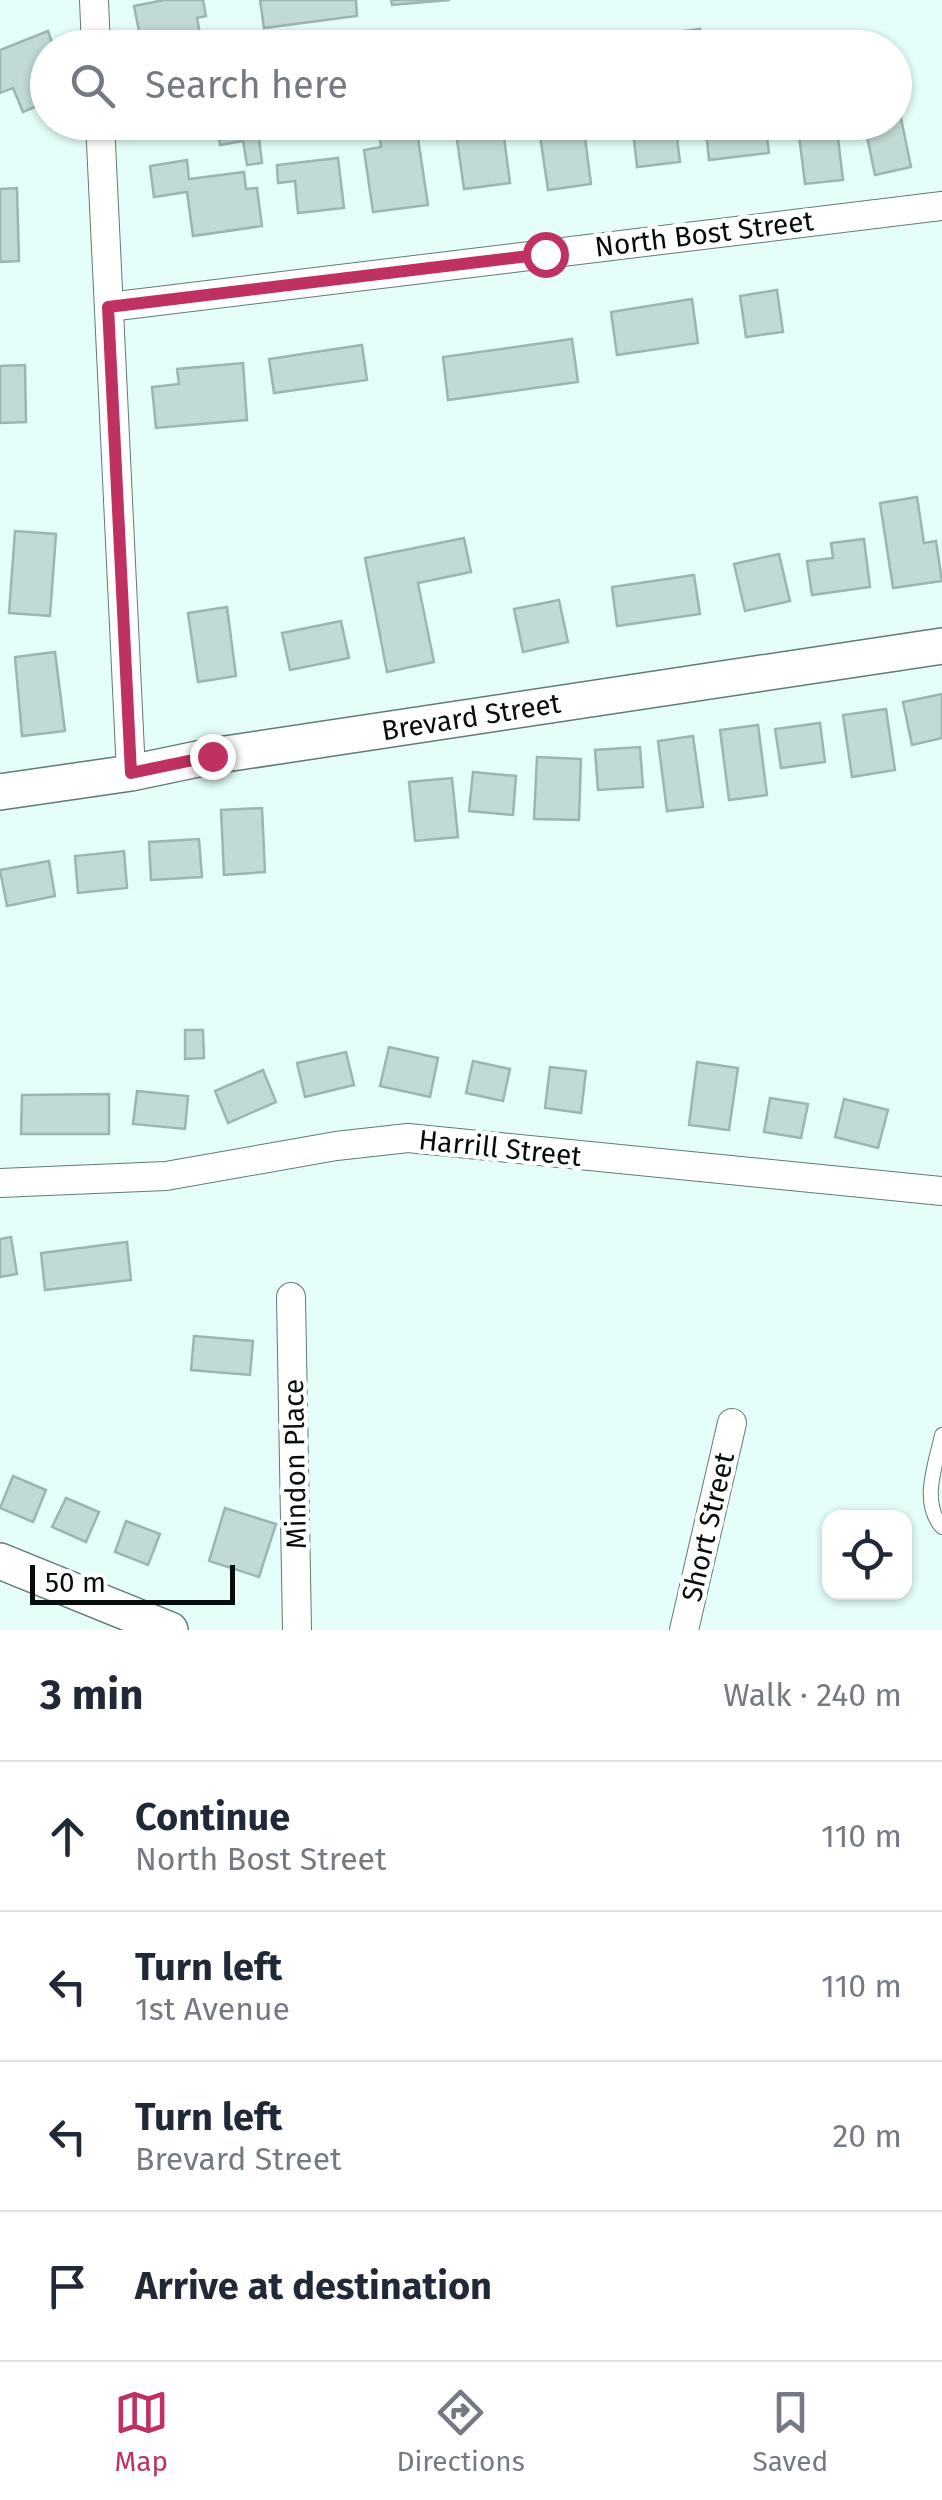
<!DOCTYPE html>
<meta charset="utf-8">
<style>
body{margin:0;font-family:"Fira Sans",sans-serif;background:#f6f6f7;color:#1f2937}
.controls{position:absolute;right:30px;bottom:30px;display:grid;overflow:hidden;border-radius:20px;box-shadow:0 2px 8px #0004}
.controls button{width:90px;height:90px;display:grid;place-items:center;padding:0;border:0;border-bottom:2px solid #e0e1e3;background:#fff;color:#1f2937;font:50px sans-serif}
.scale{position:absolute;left:30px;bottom:25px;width:205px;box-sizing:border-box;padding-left:10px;border:5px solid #060e0d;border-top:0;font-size:28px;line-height:35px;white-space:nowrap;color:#060e0d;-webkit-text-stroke:8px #fff;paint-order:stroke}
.stop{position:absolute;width:30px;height:30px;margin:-22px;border:8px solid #be3161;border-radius:50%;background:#fff}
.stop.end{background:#be3161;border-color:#fff;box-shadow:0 2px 10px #0008}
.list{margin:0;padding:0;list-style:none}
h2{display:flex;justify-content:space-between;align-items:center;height:130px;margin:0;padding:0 40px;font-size:42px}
h2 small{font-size:32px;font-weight:400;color:#747a83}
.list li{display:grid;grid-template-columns:65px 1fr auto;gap:30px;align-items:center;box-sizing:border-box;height:150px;padding:0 40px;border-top:2px solid #e0e1e3}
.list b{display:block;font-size:38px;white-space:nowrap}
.list p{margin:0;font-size:32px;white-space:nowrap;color:#747a83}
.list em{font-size:32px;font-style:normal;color:#747a83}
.icon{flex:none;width:55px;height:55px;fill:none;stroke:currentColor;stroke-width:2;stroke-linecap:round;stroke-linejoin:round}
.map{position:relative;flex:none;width:942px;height:1630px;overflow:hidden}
.search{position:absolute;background:#fff;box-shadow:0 2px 8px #0004;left:30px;right:30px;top:30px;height:110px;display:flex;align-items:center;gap:25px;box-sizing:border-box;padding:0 35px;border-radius:55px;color:#747a83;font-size:38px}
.sheet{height:730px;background:#fff}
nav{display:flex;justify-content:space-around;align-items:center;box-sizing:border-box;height:140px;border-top:2px solid #e0e1e3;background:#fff;font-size:28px;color:#747a83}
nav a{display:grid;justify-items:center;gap:5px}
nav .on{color:#be3161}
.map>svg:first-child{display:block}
</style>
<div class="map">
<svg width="942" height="1630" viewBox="0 0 942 1630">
<rect width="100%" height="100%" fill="#e5fefa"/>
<g fill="#c1dad6" stroke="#9db5b1" stroke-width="2.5">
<polygon points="164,0 203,0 206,16 197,18 200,34 142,46 134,6"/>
<polygon points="260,0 356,0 357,16 264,28"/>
<polygon points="391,0 450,0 392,5"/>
<polygon points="700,29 703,48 662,48 661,34"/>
<polygon points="48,31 54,48 48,48 48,73 34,78 44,103 23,112 13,88 0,93 0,50"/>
<polygon points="900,113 911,167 875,175 864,122 894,122 894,114"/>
<polygon points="257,122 262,163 247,165 243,141 220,145 217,124"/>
<polygon points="482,122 502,122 510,183 464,189 455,126"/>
<polygon points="538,122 583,122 591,184 548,190"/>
<polygon points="632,122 675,122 680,162 637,167"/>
<polygon points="705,122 765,122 769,153 709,160"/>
<polygon points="836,122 843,180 805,184 798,127"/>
<polygon points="416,125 428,205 373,212 364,150 381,147 379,130"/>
<polygon points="338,158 344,208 298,213 295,181 278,183 277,165"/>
<polygon points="187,160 189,179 244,172 246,189 257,188 262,226 193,236 187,192 154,197 150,166"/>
<polygon points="17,188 19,261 0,262 0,189"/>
<polygon points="777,290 783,332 746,337 740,296"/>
<polygon points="692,299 698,343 617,355 611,312"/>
<polygon points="572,339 578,382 448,400 443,357"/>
<polygon points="362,345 367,380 274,393 269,359"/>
<polygon points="243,363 247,420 156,428 152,387 179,384 177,369"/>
<polygon points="25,365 26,422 0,423 0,366"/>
<polygon points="917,497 924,543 936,541 942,581 893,588 880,503"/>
<polygon points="15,531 56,534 50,616 9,613"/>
<polygon points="464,538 471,572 418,583 434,662 387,672 365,558"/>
<polygon points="864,539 870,587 812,595 807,561 833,558 831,543"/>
<polygon points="779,554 790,601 745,611 734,564"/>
<polygon points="694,575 700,614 617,626 612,587"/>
<polygon points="559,600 568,642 523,652 514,609"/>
<polygon points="227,607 236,676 198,682 188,613"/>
<polygon points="341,621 349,658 290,670 282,633"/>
<polygon points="55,652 65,731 22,736 15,657"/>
<polygon points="942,694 942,738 912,745 903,702"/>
<polygon points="886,709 895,770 852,777 843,715"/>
<polygon points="820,723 825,762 781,768 775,729"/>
<polygon points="758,725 767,795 729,800 720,730"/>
<polygon points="693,736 703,807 667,811 658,741"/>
<polygon points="640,747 643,787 598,790 595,750"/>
<polygon points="537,757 581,759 579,820 534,819"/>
<polygon points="473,772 516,776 513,815 469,811"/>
<polygon points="452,778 458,837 415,841 409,782"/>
<polygon points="262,808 265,872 224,875 221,810"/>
<polygon points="199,839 202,877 151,880 149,842"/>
<polygon points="124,851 127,888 78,893 75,856"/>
<polygon points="49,861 55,896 7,906 0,870"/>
<polygon points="185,1030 203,1030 204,1058 185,1059"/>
<polygon points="389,1047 438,1058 430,1097 380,1086"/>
<polygon points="346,1052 354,1085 305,1097 297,1063"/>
<polygon points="473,1061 510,1069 503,1101 466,1093"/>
<polygon points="697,1062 738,1068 729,1130 689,1125"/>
<polygon points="550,1067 586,1071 581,1113 545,1108"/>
<polygon points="263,1070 276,1102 228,1123 215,1091"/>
<polygon points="137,1091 188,1096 185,1129 133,1124"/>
<polygon points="109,1094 109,1134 21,1134 22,1095"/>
<polygon points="770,1098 808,1104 801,1138 764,1132"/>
<polygon points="844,1099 888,1110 878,1148 835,1137"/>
<polygon points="11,1237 17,1274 0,1277 0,1239"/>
<polygon points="127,1242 131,1280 45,1290 41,1253"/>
<polygon points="194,1336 253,1341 250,1375 191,1370"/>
<polygon points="13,1476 46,1490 33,1522 0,1508"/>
<polygon points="66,1498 99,1512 86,1542 52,1527"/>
<polygon points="225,1508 276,1524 259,1577 209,1561"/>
<polygon points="126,1521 160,1534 148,1565 115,1552"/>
</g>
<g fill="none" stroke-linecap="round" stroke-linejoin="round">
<g stroke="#627975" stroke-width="16">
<path id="service" d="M 942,1435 C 936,1464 920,1502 942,1527"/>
</g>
<g stroke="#627975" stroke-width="30">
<g id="minor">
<polyline points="94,0 96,48"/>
<polyline points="100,122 131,773"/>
<polyline points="109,307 942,206"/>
<polyline points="0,1183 166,1176 336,1146 408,1138 942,1191"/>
<polyline points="291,1297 297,1630"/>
<polyline points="684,1630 732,1423"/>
</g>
</g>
<g stroke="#627975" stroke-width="38">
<g id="tertiary">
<polyline points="0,792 131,773 212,756 942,646"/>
<polyline points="0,1561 170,1630"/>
</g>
</g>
<use href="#service" stroke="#fff" stroke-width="14"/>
<use href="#minor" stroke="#fff" stroke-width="28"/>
<use href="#tertiary" stroke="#fff" stroke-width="35"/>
</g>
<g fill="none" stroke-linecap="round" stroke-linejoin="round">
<polyline stroke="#be3161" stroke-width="12" points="212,756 131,773 108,307 545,254"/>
</g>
<g text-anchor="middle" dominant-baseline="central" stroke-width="9" stroke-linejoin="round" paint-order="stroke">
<g font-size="28" fill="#060e0d" stroke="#fff">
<text transform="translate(704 234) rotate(-7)">North Bost Street</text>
<text transform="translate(471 717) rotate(-9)">Brevard Street</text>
<text transform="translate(500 1148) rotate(6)">Harrill Street</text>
<text transform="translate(295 1464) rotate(-91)">Mindon Place</text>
<text transform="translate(708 1527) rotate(-77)">Short Street</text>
</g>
</g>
</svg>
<div class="controls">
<button><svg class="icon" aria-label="locate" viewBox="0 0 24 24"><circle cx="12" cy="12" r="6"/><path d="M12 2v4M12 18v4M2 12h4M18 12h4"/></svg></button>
</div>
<div class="scale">50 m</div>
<div class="stop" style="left:545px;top:254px"></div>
<div class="stop end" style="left:212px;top:756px"></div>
<div class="search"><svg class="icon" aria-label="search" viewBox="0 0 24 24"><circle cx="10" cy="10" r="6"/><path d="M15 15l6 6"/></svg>Search here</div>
</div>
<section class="sheet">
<h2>3 min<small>Walk · 240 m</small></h2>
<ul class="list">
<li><svg class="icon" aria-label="ahead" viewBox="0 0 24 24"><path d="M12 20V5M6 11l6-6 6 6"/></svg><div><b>Continue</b><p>North Bost Street</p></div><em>110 m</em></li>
<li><svg class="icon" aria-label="left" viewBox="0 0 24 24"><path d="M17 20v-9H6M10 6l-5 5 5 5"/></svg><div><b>Turn left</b><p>1st Avenue</p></div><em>110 m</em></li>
<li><svg class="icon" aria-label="left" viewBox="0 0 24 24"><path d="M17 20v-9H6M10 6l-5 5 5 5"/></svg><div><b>Turn left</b><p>Brevard Street</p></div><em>20 m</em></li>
<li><svg class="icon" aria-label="arrive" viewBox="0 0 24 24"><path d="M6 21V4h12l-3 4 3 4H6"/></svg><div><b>Arrive at destination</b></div></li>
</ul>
</section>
<nav>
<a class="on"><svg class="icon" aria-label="map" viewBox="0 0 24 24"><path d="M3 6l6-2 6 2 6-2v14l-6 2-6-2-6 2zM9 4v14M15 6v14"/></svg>Map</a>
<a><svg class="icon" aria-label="directions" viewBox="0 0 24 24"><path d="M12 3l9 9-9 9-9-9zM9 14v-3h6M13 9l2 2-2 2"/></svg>Directions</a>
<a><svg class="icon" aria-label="saved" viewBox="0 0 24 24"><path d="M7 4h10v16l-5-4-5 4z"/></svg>Saved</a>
</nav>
